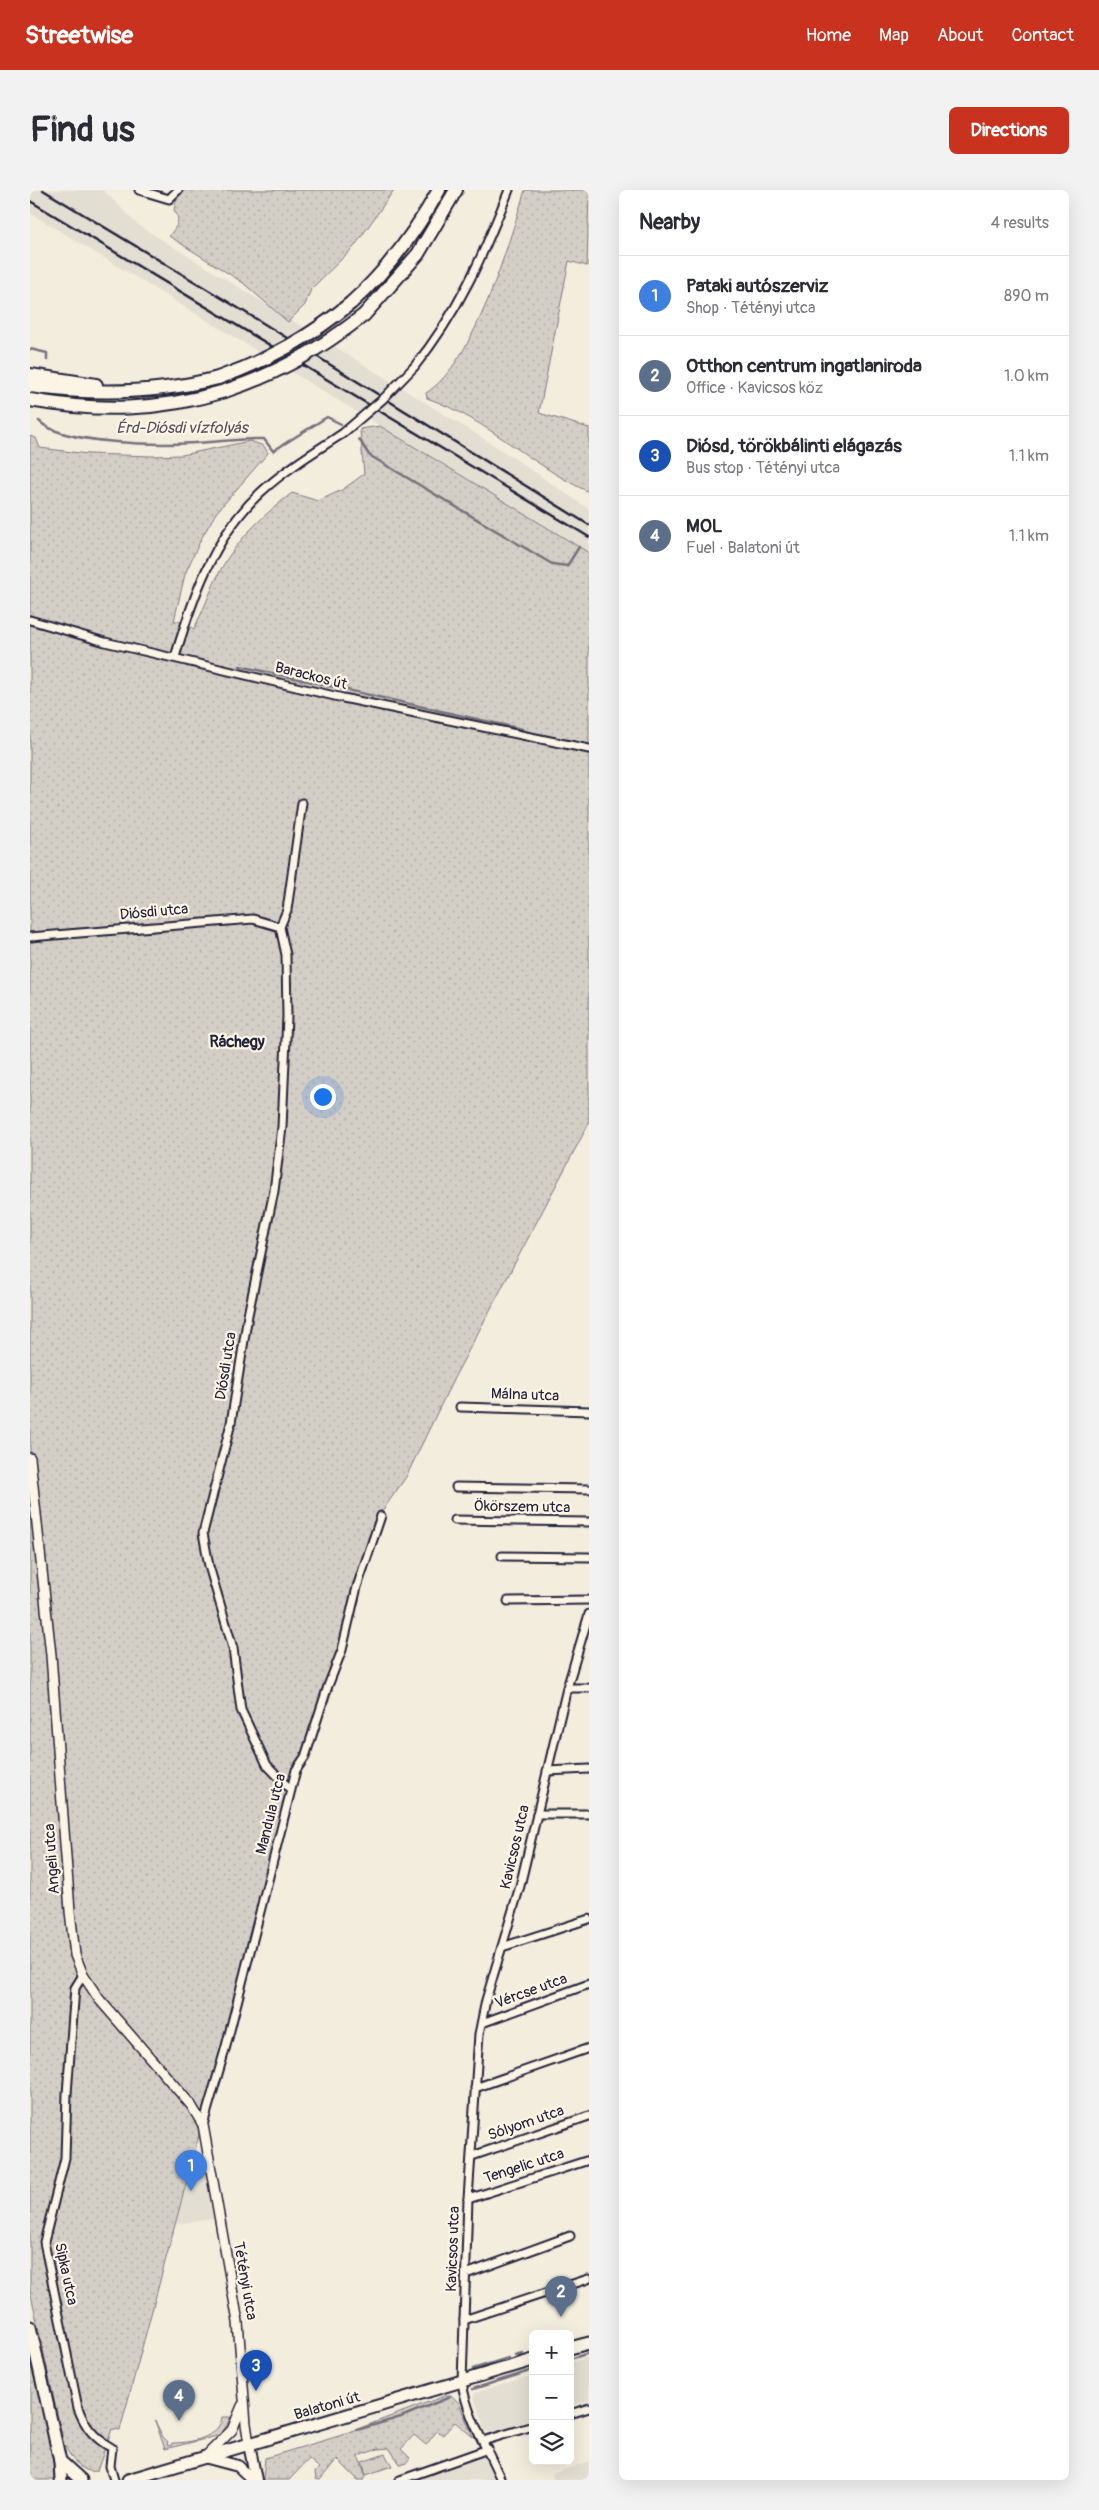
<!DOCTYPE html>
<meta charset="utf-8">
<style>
body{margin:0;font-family:Pangolin,sans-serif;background:#f2f2f3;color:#2b2b33}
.controls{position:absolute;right:15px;bottom:15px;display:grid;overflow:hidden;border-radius:8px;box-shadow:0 5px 20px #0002}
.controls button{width:45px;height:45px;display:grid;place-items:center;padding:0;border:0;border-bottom:1px solid #e1e1e2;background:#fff;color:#2b2b33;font:25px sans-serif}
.you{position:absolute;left:292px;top:906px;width:18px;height:18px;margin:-12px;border:4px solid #fff;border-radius:50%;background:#1a73e8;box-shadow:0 0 0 8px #1a73e833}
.badge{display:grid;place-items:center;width:32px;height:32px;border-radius:50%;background:#c8321e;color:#fff;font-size:16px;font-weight:700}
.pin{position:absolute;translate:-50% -41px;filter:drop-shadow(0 1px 2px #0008)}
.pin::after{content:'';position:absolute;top:26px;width:18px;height:15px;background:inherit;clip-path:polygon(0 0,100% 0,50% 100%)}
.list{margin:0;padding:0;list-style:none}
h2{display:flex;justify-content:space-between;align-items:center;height:65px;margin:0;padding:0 20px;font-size:21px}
h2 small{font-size:16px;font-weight:400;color:#7c7c81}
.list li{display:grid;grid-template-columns:32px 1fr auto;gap:15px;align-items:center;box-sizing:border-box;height:80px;padding:0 20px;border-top:1px solid #e1e1e2}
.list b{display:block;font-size:19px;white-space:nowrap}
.list p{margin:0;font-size:16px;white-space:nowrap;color:#7c7c81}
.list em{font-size:16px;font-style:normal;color:#7c7c81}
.icon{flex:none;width:28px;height:28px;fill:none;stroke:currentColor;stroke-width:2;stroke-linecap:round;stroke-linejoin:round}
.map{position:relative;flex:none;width:559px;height:2290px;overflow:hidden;border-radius:8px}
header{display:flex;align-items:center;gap:30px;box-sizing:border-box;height:70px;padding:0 25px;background:#c8321e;color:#fff}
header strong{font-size:24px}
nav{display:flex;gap:28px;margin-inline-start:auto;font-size:18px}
.intro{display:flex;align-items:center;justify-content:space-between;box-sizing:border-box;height:120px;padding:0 30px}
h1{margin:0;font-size:35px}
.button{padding:12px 22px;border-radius:8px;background:#c8321e;color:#fff;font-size:18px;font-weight:700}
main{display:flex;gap:30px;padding:0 30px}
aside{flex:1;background:#fff;border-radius:8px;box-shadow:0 5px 20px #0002}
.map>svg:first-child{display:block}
</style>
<header>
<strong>Streetwise</strong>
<nav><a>Home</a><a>Map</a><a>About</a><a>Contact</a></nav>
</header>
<div class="intro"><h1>Find us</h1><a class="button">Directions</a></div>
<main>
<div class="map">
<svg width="559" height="2290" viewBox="0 0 559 2290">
<defs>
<pattern id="grass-dots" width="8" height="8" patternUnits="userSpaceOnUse" patternTransform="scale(1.25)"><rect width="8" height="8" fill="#d4cfc6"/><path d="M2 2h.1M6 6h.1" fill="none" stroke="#b6b1ab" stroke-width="1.8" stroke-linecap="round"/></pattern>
<pattern id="park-crowns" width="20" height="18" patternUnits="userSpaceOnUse" patternTransform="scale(1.25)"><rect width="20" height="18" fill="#d4cfc6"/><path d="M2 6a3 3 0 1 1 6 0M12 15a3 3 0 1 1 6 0" fill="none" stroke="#b6b1ab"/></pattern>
</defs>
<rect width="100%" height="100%" fill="#f3edde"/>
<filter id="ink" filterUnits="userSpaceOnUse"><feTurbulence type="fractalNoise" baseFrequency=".02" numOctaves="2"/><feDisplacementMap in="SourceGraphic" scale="10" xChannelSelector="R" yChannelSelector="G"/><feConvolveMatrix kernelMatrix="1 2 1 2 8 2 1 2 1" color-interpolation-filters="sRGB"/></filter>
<g filter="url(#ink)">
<g fill="#e3ded2">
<polygon points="0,0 73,0 108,35 467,257 559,319 559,363 0,23"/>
<polygon points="164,1964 174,1964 184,2029 145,2034"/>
<polygon points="559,2167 559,2210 540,2216 540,2173"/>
<polygon points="503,2185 503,2229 463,2242 455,2241 444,2206 445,2203"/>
<polygon points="455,2266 465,2288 460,2290 383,2290"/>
<polygon points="559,2271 559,2287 552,2290 524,2290 522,2284"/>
</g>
<g fill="url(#grass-dots)" stroke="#7b7880">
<path d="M 149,0 L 364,0 L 324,57 L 281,99 L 275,115 L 258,132 L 212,92 L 139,46 C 146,37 152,31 144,20 Z"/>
<path d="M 495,0 L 559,0 L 557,76 L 539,71 L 509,223 L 559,238 L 559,302 C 502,276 457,229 397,208 L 396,203 C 445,172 478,55 495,0 Z"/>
<path d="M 350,236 L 559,363 L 559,933 L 423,1190 L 376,1287 L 350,1324 L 283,1545 L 268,1576 L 90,2240 L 82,2239 L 67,2281 C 50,2284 41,2267 34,2255 L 0,2100 L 0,246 L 6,248 L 10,258 L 58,264 L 122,266 L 152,265 L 220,251 L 234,256 L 238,263 L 186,323 L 171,349 L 155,384 L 144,431 L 151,431 L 164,439 C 174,420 181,398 191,379 C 209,347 235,324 262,303 L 288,311 L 312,300 L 334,284 L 330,239 Z"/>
<path d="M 0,2173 C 10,2211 23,2250 24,2290 L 0,2290 Z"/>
<polygon points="417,2205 421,2205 429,2213 443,2247 425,2232 413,2245 407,2241 396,2255 384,2245 371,2259 380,2268 375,2274 370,2274 359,2258 348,2259 328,2266 336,2286 334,2290 328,2290 307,2269 290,2290 286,2289 285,2282 289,2278 279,2269 259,2290 233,2290 235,2268 309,2246"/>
<path d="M 192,2227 L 201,2227 L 194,2240 L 187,2246 L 135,2259 L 125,2231 L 133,2247 L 138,2252 L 137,2255 L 141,2256 L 142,2253 C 160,2253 189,2248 192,2227 Z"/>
</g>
<polygon fill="url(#park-crowns)" stroke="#7b7880" points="355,2264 362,2276 336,2285 332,2272"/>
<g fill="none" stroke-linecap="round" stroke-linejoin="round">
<g stroke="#75727b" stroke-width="2.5">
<polyline points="0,159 17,163 17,170"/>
<path d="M 9,231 C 33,255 132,255 165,253 C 189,252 211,248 234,249 L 243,261 L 297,227 L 311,234"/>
<polyline points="329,249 339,265 522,374 537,376 549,357"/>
<polyline points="210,476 492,539"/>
<polyline points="485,2165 493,2163"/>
<polyline points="540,2169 559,2163"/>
<polyline points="443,2179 478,2168"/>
<polyline points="443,2199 503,2180"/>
<polyline points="327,2240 371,2227 420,2207"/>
</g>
<g stroke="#22223b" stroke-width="11">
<g id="minor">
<polyline points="109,0 139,9 148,0"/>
<path d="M 384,177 C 429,122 453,65 479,0"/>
<polyline points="0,430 75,452 313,508 559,559"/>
<path d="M 145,467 C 163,407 183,347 231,302 C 255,280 284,262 312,244"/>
<polyline points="0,747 223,729 250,737"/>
<polyline points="430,1217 559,1221"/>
<polyline points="426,1297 559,1299"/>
<polyline points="425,1330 559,1332"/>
<polyline points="472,1366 559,1367"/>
<polyline points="478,1411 559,1410"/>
<polyline points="537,1498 559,1498"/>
<polyline points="517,1581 559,1579"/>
<polyline points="260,1599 237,1575 211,1520 203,1458 179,1376 173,1343 201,1233 218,1125 244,1001 252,937 257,827 256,765 250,737 257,720 272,613"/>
<polyline points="507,1624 559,1624"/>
<polyline points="472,1757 559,1729"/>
<path d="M 53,1785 L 45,1798 L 37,1904 L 35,1968 L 14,2052 L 48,2218 C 55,2237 64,2248 82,2258 L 80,2276 L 84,2290"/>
<polyline points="452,1833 559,1794"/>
<polyline points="445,1898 559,1858"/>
<polyline points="173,1935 195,1860 266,1580 275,1567 298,1496 312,1460 327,1397 351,1326"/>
<polyline points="442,1966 559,1926"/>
<polyline points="438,2009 559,1970"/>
<polyline points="436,2084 540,2046"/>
<polyline points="434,2130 558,2089"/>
<polyline points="540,2224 559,2218"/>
<polyline points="453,2251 503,2236"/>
<polyline points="370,2290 458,2259"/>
<path d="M 471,2290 C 457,2257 437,2228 432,2192 L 438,2009 L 449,1844 L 456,1810 L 490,1696 L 537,1498 L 559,1424"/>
</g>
</g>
<g stroke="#22223b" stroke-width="12">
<g id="tertiary">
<polyline points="0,1268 21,1465 40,1721 45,1765 53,1785 69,1809 161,1915 173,1935 208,2132 216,2234 219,2254"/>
<polyline points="175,2267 202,2240 212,2216"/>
</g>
</g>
<g stroke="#22223b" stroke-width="14">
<g id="secondary">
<polyline points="219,2254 226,2290"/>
<polyline points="174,2267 208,2276 223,2290"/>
</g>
</g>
<g stroke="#22223b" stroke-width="15">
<g id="primary">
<polyline points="540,2158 559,2153"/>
<polyline points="98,2290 503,2170"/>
</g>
</g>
<g stroke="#22223b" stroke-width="15">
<g id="trunk">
<polyline points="0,2137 30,2271 31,2290"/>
<polyline points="30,2271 51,2290"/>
</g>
</g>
<g stroke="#22223b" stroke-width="16">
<g id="motorway">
<path d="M 321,113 C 358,80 385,43 409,0"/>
<polyline points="334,125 388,64 426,0"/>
<polyline points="0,185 66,195"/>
<path d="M 0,196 C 64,205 125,204 188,188"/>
<path d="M 0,210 C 68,222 129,221 195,201"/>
</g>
</g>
<use href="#minor" stroke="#fcf5e5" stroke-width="7"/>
<use href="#tertiary" stroke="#fcf5e5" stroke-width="9"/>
<use href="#secondary" stroke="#fcf5e5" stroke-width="10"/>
<use href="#primary" stroke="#fcf5e5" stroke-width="11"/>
<use href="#trunk" stroke="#fcf5e5" stroke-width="11"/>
<use href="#motorway" stroke="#fcf5e5" stroke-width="12"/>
<g stroke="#22223b" stroke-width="2.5">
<polyline points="13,0 228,130 559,335"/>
<polyline points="0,11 559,347"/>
</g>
<g stroke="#22223b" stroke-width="11" stroke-linecap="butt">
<polyline id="minor-bridge" points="312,244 353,209 384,177"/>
</g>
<g stroke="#22223b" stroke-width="16" stroke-linecap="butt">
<g id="motorway-bridge">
<path d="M 188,188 C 239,170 280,147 321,113"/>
<path d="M 195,201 C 249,183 289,160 334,125"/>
</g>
</g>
<use href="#minor-bridge" stroke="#fcf5e5" stroke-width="7"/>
<use href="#motorway-bridge" stroke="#fcf5e5" stroke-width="12"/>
</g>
</g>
<g text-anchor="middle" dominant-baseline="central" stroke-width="4.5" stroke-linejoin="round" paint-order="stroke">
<g font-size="15" fill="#22223b" stroke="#fcf5e5">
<text transform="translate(281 486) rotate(14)">Barackos út</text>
<text transform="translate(124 722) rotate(-5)">Diósdi utca</text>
<text transform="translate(196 1176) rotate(-81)">Diósdi utca</text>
<text transform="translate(495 1205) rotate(2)">Málna utca</text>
<text transform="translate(492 1317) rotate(1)">Ökörszem utca</text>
<text transform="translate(241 1624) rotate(-76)">Mandula utca</text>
<text transform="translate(485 1657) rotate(-77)">Kavicsos utca</text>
<text transform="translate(22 1669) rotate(-94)">Angeli utca</text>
<text transform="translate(501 1801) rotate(-20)">Vércse utca</text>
<text transform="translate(496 1933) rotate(-19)">Sólyom utca</text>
<text transform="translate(494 1976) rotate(-18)">Tengelic utca</text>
<text transform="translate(423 2059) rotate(-88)">Kavicsos utca</text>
<text transform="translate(36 2084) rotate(78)">Sipka utca</text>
<text transform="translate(215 2091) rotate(80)">Tétényi utca</text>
<text transform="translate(297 2216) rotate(-16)">Balatoni út</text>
</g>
<g font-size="16" font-style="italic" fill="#525160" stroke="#fcf5e5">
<text x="152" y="238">Érd-Diósdi vízfolyás</text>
</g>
<g font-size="16" font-weight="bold" fill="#22223b" stroke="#fcf5e5">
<text x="207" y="852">Ráchegy</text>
</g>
</g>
</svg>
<div class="controls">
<button>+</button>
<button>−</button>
<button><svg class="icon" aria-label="layers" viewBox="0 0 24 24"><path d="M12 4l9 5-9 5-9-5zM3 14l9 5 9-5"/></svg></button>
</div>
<div class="you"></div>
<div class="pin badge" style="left:161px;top:2001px;background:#3f7fe0">1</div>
<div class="pin badge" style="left:531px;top:2127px;background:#5c6f8a">2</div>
<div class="pin badge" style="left:226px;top:2201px;background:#1a4fb4">3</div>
<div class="pin badge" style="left:149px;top:2231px;background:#5c6f8a">4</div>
</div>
<aside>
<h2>Nearby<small>4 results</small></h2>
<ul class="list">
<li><span class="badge" style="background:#3f7fe0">1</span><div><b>Pataki autószerviz</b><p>Shop · Tétényi utca</p></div><em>890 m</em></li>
<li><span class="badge" style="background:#5c6f8a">2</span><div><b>Otthon centrum ingatlaniroda</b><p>Office · Kavicsos köz</p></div><em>1.0 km</em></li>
<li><span class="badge" style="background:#1a4fb4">3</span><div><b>Diósd, törökbálinti elágazás</b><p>Bus stop · Tétényi utca</p></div><em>1.1 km</em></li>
<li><span class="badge" style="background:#5c6f8a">4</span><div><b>MOL</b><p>Fuel · Balatoni út</p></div><em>1.1 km</em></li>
</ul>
</aside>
</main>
